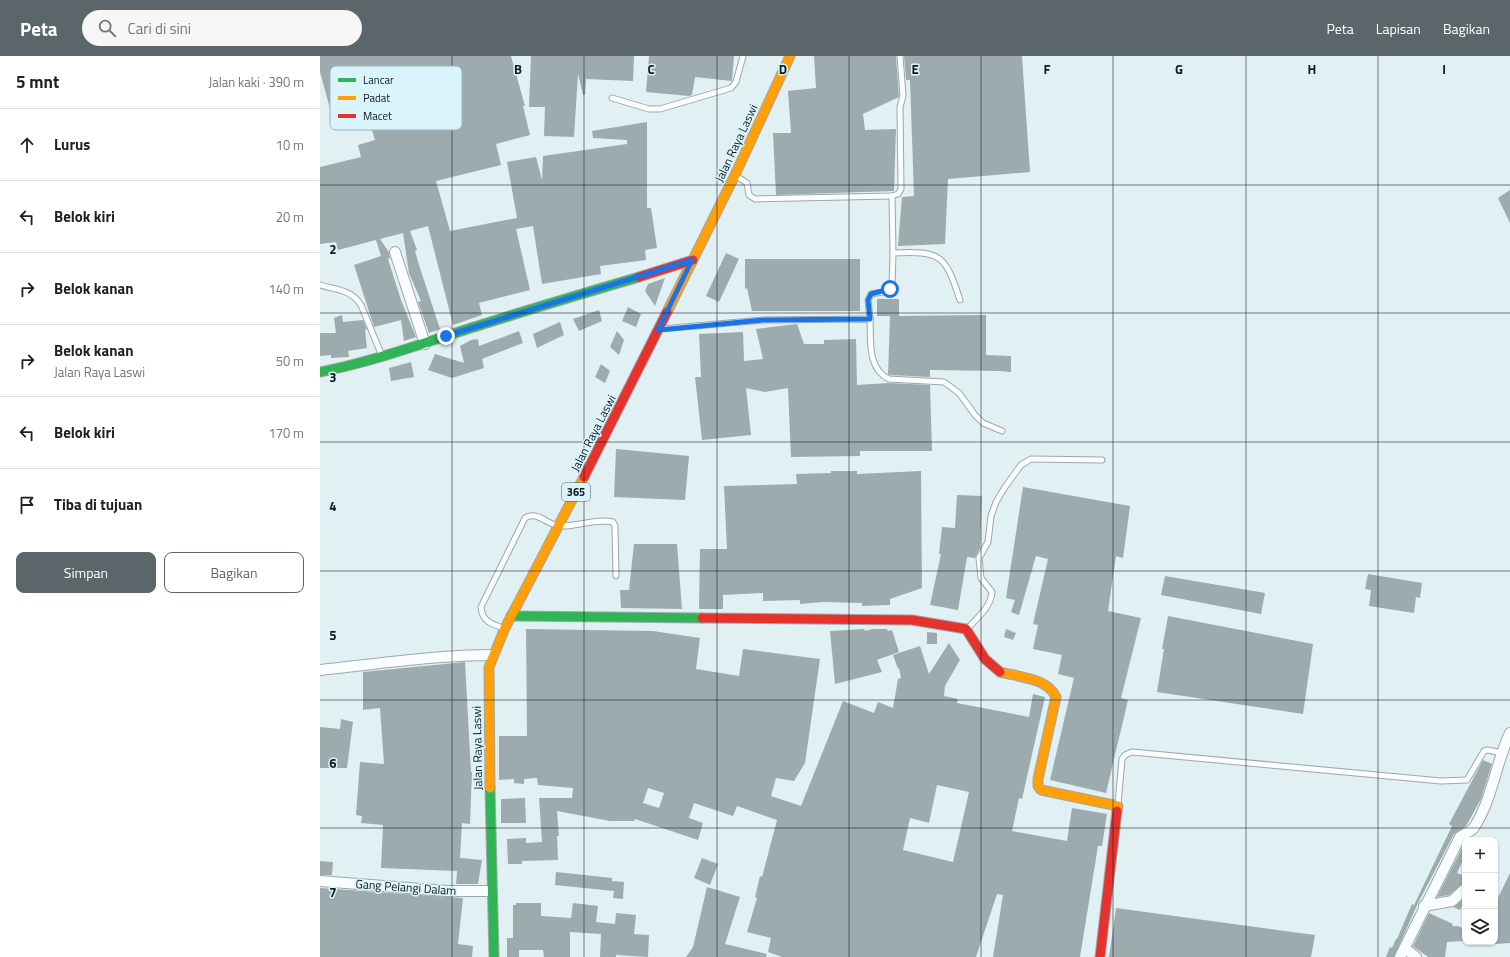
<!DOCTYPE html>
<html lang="id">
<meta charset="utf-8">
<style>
body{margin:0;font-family:"Titillium Web",sans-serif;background:#f6f6f6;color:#202124}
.controls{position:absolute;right:12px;bottom:12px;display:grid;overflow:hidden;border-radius:8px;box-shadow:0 1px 3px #0004}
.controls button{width:36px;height:36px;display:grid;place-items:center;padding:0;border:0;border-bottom:1px solid #e0e0e0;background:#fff;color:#202124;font:20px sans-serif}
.stop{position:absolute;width:12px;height:12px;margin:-9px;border:3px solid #1a73e8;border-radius:50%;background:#fff}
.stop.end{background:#1a73e8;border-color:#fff;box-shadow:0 1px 4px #0008}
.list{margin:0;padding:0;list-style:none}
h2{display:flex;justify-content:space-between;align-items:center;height:52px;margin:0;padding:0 16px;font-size:17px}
h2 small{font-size:13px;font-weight:400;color:#757577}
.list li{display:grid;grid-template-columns:26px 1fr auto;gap:12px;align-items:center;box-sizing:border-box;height:72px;padding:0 16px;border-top:1px solid #e0e0e0}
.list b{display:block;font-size:15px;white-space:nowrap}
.list p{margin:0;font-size:13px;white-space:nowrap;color:#757577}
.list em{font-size:13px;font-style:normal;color:#757577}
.actions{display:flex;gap:8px;padding:12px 16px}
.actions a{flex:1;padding:9px 0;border:1px solid #5a6669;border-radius:8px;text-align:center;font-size:14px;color:#5a6669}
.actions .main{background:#5a6669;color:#fff}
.icon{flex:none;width:22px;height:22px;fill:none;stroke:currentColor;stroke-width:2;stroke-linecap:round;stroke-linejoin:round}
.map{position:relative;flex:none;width:1190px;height:901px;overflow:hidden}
header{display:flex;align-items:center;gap:24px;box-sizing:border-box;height:56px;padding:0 20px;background:#5a6669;color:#fff}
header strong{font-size:19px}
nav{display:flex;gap:22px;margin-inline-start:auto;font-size:14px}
.search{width:280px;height:36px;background:#f6f6f6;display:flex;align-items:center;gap:10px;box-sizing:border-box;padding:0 14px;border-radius:22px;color:#757577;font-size:15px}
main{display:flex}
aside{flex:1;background:#fff}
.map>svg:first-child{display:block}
</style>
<header>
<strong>Peta</strong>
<div class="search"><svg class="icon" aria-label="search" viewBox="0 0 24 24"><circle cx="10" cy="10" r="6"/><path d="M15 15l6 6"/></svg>Cari di sini</div>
<nav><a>Peta</a><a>Lapisan</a><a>Bagikan</a></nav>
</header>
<main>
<aside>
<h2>5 mnt<small>Jalan kaki · 390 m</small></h2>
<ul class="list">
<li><svg class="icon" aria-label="ahead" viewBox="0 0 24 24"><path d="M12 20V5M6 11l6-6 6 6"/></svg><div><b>Lurus</b></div><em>10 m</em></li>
<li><svg class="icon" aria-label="left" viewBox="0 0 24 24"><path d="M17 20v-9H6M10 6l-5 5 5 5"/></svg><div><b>Belok kiri</b></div><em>20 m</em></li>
<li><svg class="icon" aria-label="right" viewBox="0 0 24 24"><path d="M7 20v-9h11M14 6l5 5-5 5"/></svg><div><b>Belok kanan</b></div><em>140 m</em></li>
<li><svg class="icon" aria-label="right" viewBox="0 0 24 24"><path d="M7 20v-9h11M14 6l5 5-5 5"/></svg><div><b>Belok kanan</b><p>Jalan Raya Laswi</p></div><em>50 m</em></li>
<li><svg class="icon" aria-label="left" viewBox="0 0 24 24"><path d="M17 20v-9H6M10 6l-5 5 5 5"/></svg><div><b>Belok kiri</b></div><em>170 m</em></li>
<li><svg class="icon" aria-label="arrive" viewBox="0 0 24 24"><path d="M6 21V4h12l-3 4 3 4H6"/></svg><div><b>Tiba di tujuan</b></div></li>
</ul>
<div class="actions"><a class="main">Simpan</a><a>Bagikan</a></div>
</aside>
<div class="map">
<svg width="1190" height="901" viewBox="0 0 1190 901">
<rect width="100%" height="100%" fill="#e1f0f3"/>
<g fill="#9eabae" fill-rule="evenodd">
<polygon points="0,0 191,0 205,50 203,50 210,79 176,88 181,109 116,125 130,175 197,162 187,106 216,101 222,124 223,100 307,88 307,84 273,82 272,75 327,66 327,152 331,152 337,192 325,194 326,204 280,210 281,218 222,228 213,170 196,173 210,234 159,247 162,259 133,269 108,170 90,175 97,194 95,195 100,212 120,273 109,277 98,246 101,245 89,217 83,177 60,183 69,196 70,202 68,203 81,244 96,281 84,285 81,264 54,271 34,209 61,200 56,184 18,194 16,186 0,188 0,111 41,101 38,89 55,84 45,51 12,60 0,16"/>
<polygon points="211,0 314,0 313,25 266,23 265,39 263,39 258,18 254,81 224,80 225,51 209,51"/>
<polygon points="329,0 414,0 412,25 375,21 372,39 369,40 326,36"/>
<polygon points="494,0 576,0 579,41 543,58 545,74 576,73 574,135 456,139 453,77 471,77 468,35 496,32"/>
<polygon points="584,0 702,0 710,116 628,123 625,188 578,190 582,141 594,140 590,24 586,24"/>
<polygon points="1190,134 1190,167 1178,142"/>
<polygon points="406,197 419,203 399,246 386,240"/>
<polygon points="425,203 540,203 540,255 432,255 427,232 425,233"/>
<polygon points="345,222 335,250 325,235 328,228"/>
<polygon points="557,243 579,243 579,260 666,259 666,299 691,300 691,316 679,315 610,314 610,321 570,319 568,318 570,260 557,260"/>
<polygon points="308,251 321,258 316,271 302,265"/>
<polygon points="279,254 282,265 259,275 253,263"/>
<polygon points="22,259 23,266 43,264 47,273 45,274 47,292 28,295 29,301 11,302 11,299 0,300 0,277 16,277 14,262"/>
<polygon points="240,266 244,279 217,292 213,278"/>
<polygon points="477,268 484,288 504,288 504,284 536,283 537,329 568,327 610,329 612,395 540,395 540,400 471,401 468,332 445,336 426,332 431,379 382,384 375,321 381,321 379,278 423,276 424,305 443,303 436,273"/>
<polygon points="199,275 203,287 162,303 164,312 132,322 108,314 115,298 144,307 140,290 151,284 158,283 159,290"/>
<polygon points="297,275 304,284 299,299 290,291"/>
<polygon points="91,306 94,321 71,325 69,312"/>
<polygon points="281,308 290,315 285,327 275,321"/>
<polygon points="296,393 369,400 365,444 294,441"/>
<polygon points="511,415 537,415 537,418 601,415 602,532 570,543 570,549 542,550 542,547 503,546 480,548 480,544 443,545 443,537 403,539 403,553 379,553 380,493 407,493 404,430 477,428 476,418 511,417"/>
<polygon points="703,431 810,450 803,502 796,500 788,555 821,562 801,642 808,644 786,737 730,724 754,622 738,618 742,599 713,593 718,569 713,568 728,503 716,500 699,559 691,556 695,544 686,542"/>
<polygon points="637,439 662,440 660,492 655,502 647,501 638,554 610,549 621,498 619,498 622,471 635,472"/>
<polygon points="314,488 357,488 362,553 301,552 300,534 309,534"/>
<polygon points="1048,518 1102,527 1100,542 1096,541 1094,557 1049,550 1051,534 1045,533"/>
<polygon points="845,520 945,537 941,558 841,539"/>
<polygon points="848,560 993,588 983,658 837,636 844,593 842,593"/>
<path d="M 206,573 L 333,575 L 380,582 L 376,613 L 419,620 L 423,593 L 500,603 L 485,707 L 474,725 L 456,722 L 451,740 L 481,750 L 523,645 L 554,657 L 558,646 L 573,652 L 578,623 L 581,622 L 579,612 L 578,613 L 573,599 L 600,590 L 609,618 L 629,587 L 640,604 L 625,630 L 624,640 L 638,643 L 637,647 L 709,661 L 713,638 L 725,641 L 702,743 L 699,742 L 692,775 L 747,785 L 752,752 L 787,758 L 782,790 L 778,790 L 760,901 L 673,901 L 683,839 L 677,838 L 656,901 L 462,901 L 448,896 L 451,882 L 427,876 L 437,842 L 435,841 L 440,820 L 442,821 L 457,764 L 417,750 L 413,760 L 374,747 L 369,762 L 383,767 L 378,784 L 315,763 L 314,765 L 290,765 L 237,755 L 239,780 L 237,780 L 238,804 L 202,805 L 202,808 L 188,808 L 187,783 L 206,782 L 206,787 L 222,786 L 219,742 L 252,742 L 253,732 L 218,729 L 217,722 L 204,723 L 204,728 L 194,727 L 194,723 L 179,724 L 179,680 L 207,680 ZM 617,729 L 649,736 L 633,806 L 583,794 L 590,762 L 609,767 ZM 328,732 L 344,737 L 339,752 L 323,747 Z"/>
<polygon points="544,573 545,575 553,573 567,573 568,575 572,574 579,596 557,604 562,616 515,628 510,575"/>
<polygon points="686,573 696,577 693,584 684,581"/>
<polygon points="607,576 617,577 617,588 607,588"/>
<polygon points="145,606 151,716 152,716 150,768 142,767 140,802 162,804 158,828 136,828 137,815 61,812 63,769 41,767 42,760 36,759 40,706 64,708 60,652 43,654 43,616"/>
<polygon points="21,663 33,666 27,712 0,712 0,671 20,673"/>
<polygon points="1163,704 1172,708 1161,743 1146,770 1134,778 1098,847 1074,901 1066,901 1070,891 1072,892 1076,883 1077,883 1092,848 1094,849 1132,770 1129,768"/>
<polygon points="205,742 206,767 181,767 181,743"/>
<polygon points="1145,786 1145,800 1137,817 1145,820 1144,827 1129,839 1117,841"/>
<polygon points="382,802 398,808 390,829 374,822"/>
<polygon points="0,805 13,806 12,819 0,819"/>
<polygon points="236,816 292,822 292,825 304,826 303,843 293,842 294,835 235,829"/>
<polygon points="1190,817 1190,887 1175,888 1175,848"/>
<polygon points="387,831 420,841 405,888 447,898 446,901 366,901 373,891"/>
<polygon points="0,832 143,842 138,888 153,890 152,901 0,901"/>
<polygon points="1145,842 1145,848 1143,848 1140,854 1133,851"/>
<polygon points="196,847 221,847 221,860 251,862 253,847 278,850 276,866 295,868 296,857 316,859 314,878 329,879 328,901 296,899 296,901 280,901 281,878 250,876 250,901 224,901 223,894 199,894 199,901 187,901 187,882 193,882 193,849 196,849"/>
<polygon points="796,852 995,879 991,901 789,901"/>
<polygon points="1109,857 1133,868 1132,870 1138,870 1145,873 1144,885 1127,886 1125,901 1108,901 1093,890"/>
</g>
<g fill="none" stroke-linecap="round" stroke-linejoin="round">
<g stroke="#9da8ab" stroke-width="7">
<g id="lane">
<polyline points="292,42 329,53 340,53 411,32 416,26 423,0"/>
<polyline points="416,120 427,127 429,139 435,143 572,140 578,138 581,133 580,51 583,40 580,0"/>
<path d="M 572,140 L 573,197 C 621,195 625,198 640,244"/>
<path d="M 0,229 C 16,234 31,233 41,249 L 62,300"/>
<polyline points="550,263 548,244 551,238 568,235 572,231 573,197"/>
<path d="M 341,273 L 443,264 L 550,263 C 551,284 547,313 569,323 L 624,326 L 639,337 L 655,359 L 663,367 L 682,375"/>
<path d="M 183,572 C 171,568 162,565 161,551 L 205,462 C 217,454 227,469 240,470 C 257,471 276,462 293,466 L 295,470 L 296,520"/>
<path d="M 647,573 C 657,562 671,551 672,536 L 661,522 L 659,502 L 668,486 L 671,460 L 676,446 L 685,431 L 701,409 L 711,403 L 782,404"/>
<polyline points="798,748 802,703 805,699 812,696 1121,725 1147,724 1164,695 1168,694 1181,697"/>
</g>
</g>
<g stroke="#9da8ab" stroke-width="12">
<g id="street">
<polyline points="75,196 105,288"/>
<path d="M 0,614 C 58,608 115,599 173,599"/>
<polyline points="0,825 127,835 172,835"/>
<polyline points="1104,850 1132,845 1145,833"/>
<polyline points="1085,892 1096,901"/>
<path d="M 1080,901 L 1140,781 C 1145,777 1152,776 1155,770 C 1173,741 1176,706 1190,677"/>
</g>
</g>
<g stroke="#9da8ab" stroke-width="11">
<g id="fast">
<path d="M 0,316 C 57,305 111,284 167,267 C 217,251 268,236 319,221"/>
<polyline points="191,560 382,562"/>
<polyline points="170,732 174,901"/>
</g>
</g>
<g stroke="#9da8ab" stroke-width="11">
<g id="slow">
<polyline points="347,256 415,119 470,0"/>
<path d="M 680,616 C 698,621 728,622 736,641 L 718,723 L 718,730 L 721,734 L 798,750 L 797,755"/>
<polyline points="170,732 169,611 185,572 264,421"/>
</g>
</g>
<g stroke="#9da8ab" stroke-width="11">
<g id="jam">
<polyline points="319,221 373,204"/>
<polyline points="264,421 347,256"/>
<polyline points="382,562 592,564 646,573 665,603 680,616"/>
<polyline points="780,901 797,755"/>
</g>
</g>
<use href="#lane" stroke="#fafdfd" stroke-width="5"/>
<use href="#street" stroke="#fafdfd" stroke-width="10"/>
<use href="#fast" stroke="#30b455" stroke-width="9"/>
<use href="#slow" stroke="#ff9f0a" stroke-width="9"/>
<use href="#jam" stroke="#e5322d" stroke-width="9"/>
</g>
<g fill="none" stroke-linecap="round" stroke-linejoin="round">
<polyline stroke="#1a73e8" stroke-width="5" points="126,280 372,204 338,274 443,264 550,263 548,244 551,238 570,233"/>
</g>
<path fill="none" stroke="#111b1e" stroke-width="1" stroke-opacity="0.55" d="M 132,0 L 132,901M 264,0 L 264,901M 397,0 L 397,901M 529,0 L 529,901M 661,0 L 661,901M 793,0 L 793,901M 926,0 L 926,901M 1058,0 L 1058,901M 0,129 L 1190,129M 0,257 L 1190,257M 0,386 L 1190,386M 0,515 L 1190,515M 0,644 L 1190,644M 0,772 L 1190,772"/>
<g text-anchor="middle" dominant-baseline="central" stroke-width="3" stroke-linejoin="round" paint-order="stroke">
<rect fill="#d9f4fb" stroke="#4d5c60" stroke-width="1" x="242" y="427" width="28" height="18" rx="3"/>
<g font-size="11" font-weight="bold" fill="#111b1e">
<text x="256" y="436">365</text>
</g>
<g font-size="12" fill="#111b1e" stroke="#d9f4fb">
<text transform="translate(416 87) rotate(-65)">Jalan Raya Laswi</text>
<text transform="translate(273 377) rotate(-63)">Jalan Raya Laswi</text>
<text transform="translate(157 692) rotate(-91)">Jalan Raya Laswi</text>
<text transform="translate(86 831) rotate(4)">Gang Pelangi Dalam</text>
</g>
</g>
<rect x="10" y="10" width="132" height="64" rx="6" fill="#d9f4fb" stroke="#9db3b9" stroke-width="1"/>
<rect x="18" y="22" width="18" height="4" fill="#30b455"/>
<rect x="18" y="40" width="18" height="4" fill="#ff9f0a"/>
<rect x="18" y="58" width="18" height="4" fill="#e5322d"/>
<g font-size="11" fill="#111b1e">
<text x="43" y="28">Lancar</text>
<text x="43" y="46">Padat</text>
<text x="43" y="64">Macet</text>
</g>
<g font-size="13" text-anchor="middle" font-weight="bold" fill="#111b1e" stroke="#d9f4fb" stroke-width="3" stroke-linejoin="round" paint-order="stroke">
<text x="198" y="18">B</text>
<text x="331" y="18">C</text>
<text x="463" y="18">D</text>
<text x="595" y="18">E</text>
<text x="727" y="18">F</text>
<text x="859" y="18">G</text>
<text x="992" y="18">H</text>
<text x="1124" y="18">I</text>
<text x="13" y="198">2</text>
<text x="13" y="326">3</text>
<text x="13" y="455">4</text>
<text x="13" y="584">5</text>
<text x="13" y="712">6</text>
<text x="13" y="841">7</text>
</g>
</svg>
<div class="controls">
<button>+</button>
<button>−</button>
<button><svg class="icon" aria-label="layers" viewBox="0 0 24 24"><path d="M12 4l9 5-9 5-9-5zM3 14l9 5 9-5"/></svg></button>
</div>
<div class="stop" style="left:570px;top:233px"></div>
<div class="stop end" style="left:126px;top:280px"></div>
</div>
</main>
